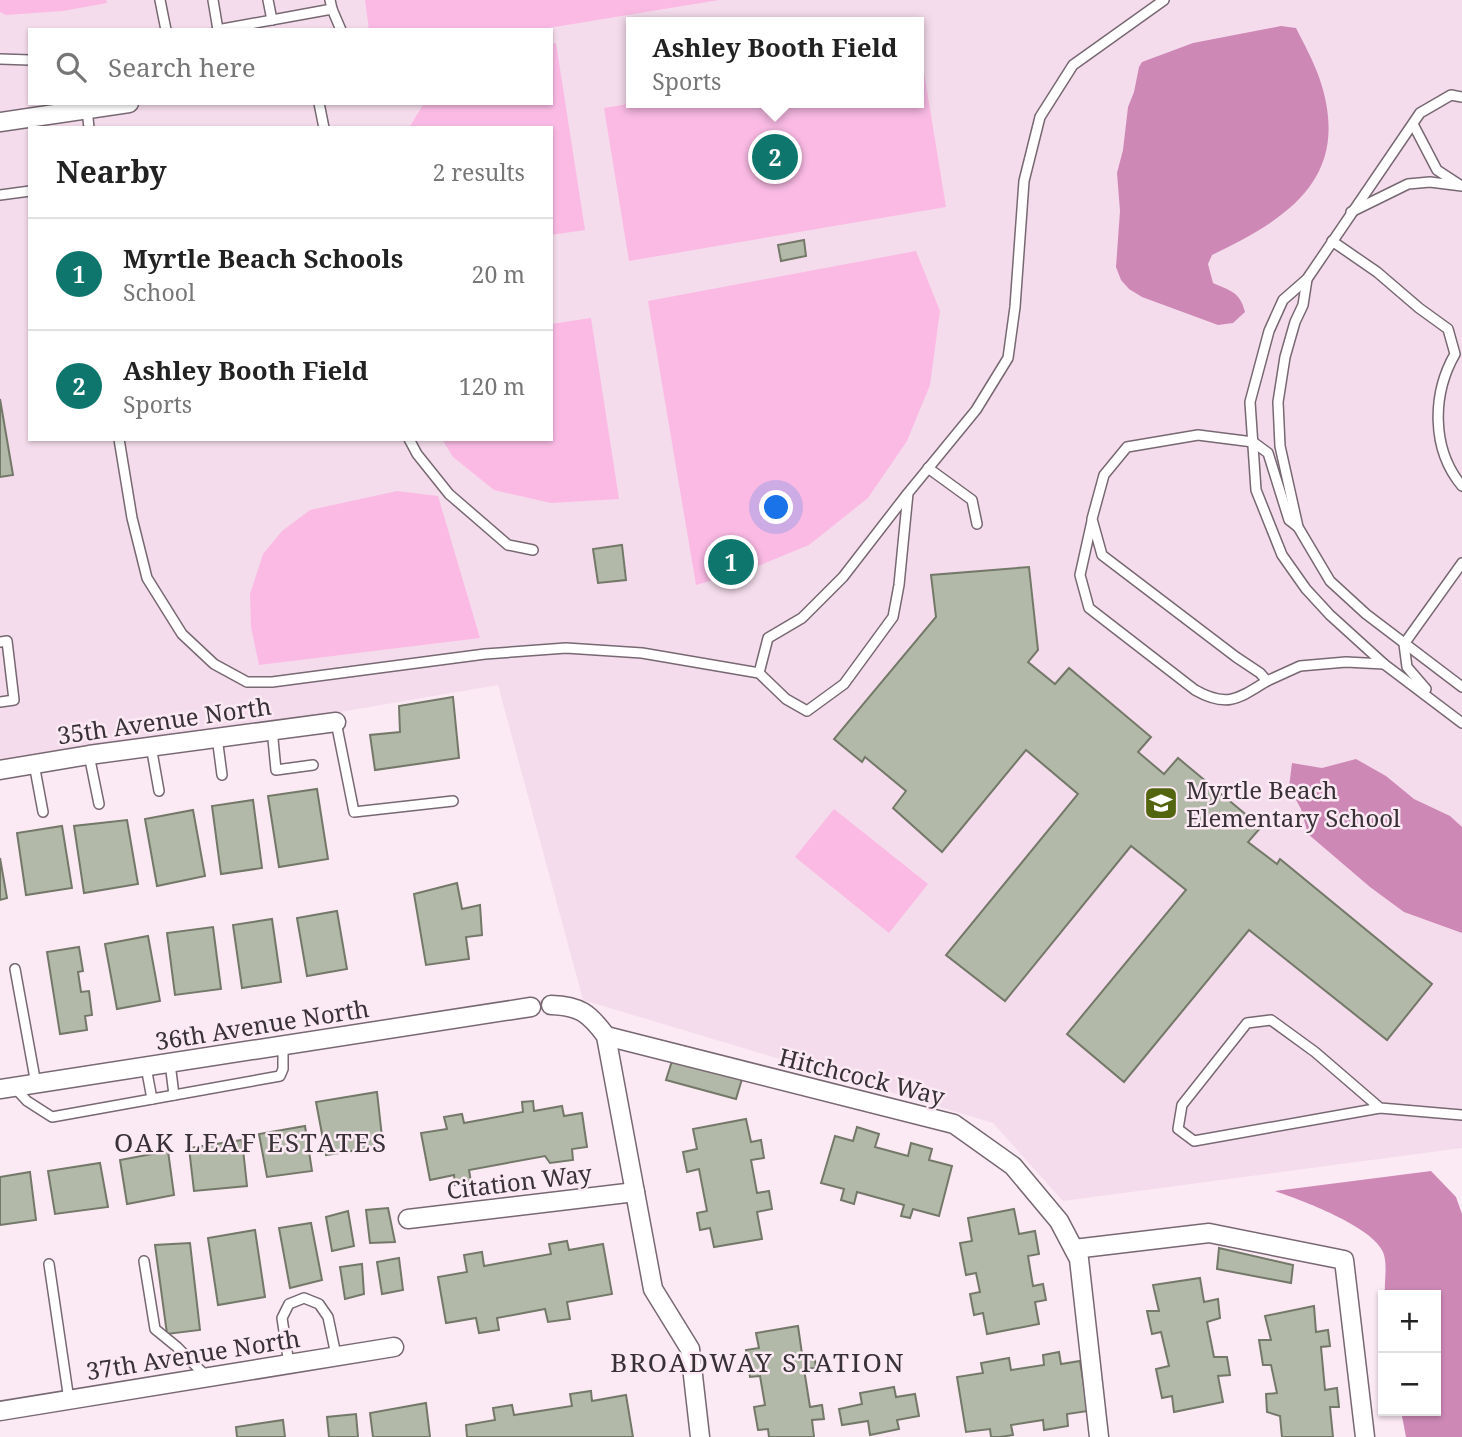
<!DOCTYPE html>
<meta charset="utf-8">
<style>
body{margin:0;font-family:"Noto Serif",serif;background:#f6f6f6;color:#222}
.controls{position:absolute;right:21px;bottom:21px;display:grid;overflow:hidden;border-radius:0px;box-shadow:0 2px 5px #0004}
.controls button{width:63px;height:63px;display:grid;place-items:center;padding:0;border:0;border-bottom:2px solid #e0e0e0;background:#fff;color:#222;font:35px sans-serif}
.you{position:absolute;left:777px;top:508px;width:24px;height:24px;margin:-18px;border:5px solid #fff;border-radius:50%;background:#1a73e8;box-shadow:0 0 0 10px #1a73e833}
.badge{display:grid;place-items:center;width:46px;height:46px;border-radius:50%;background:#0f766e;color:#fff;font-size:23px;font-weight:700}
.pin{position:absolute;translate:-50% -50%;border:4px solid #fff;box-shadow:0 2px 7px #0006}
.popup{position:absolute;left:626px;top:17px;width:298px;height:91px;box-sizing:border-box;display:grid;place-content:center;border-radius:0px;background:#fff;filter:drop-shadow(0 2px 5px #0005);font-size:23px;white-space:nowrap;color:#767676}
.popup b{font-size:26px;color:#222}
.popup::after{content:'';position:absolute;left:50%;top:100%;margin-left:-14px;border:14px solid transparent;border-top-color:#fff}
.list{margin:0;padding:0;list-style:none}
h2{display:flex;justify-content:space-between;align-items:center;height:91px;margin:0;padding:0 28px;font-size:30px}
h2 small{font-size:23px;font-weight:400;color:#767676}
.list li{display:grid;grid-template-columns:46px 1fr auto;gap:21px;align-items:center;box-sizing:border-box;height:112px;padding:0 28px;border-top:2px solid #e0e0e0}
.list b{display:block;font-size:26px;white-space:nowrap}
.list p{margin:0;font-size:23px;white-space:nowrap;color:#767676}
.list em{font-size:23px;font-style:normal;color:#767676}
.icon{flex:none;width:38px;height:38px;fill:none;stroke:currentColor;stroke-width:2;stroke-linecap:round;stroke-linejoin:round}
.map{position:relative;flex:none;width:1462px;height:1437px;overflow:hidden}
.search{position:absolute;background:#fff;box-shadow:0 2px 5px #0004;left:28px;top:28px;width:525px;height:77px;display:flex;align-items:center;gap:18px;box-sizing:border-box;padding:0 24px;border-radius:0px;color:#767676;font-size:26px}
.panel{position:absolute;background:#fff;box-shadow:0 2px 5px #0004;left:28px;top:126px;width:525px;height:315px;border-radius:0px}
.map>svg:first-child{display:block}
</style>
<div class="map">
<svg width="1462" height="1437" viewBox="0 0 1462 1437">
<rect width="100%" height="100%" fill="#fbe9f4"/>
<path fill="#f5dcec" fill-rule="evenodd" d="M 0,0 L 1462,0 L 1462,1148 L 1063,1201 L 993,1123 L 583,1000 L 498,685 L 0,770 ZM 632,22 L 918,22 L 918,103 L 632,103 ZM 30,30 L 551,30 L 551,103 L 30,103 ZM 30,128 L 551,128 L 551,439 L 30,439 Z"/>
<g fill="#fabae4">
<polygon points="0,0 106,0 107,3 63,11 6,15 0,12"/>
<polygon points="365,0 719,0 536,30 369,30"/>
<polygon points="556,43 585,230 551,235 551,128 409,128 424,103 551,103 551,44"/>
<polygon points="921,54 946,207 629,261 604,108 634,103 918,103 919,55"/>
<polygon points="916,251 940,311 930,385 907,441 868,498 809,545 748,570 696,585 648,301"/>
<polygon points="591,318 619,499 551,503 494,490 453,457 442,439 551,439 551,324"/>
<polygon points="397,491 438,496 480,638 259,665 251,627 250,594 263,554 282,531 310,510"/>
<polygon points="834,809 928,884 889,933 795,857"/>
</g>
<g fill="#cd88b6">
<path d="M 1281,26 L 1296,28 C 1304,44 1313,60 1319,77 C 1353,175 1292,217 1212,255 L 1208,264 L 1213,283 C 1231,291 1240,292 1245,312 L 1233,323 L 1218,325 L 1142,297 L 1129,289 L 1121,280 L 1116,267 L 1120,211 L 1117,173 L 1123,150 L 1128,107 L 1134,92 L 1139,67 L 1142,62 L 1193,43 Z"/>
<polygon points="1356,759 1386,776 1414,799 1450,816 1462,827 1462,933 1404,912 1370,887 1308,834 1301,809 1289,787 1292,763 1322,768"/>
<path d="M 1431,1171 L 1456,1197 L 1462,1214 L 1462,1437 L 1406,1437 L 1401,1411 L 1436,1411 L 1436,1295 L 1385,1295 C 1384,1282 1388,1264 1383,1252 C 1372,1226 1301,1200 1275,1191 Z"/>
</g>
<g fill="#b3b9a8" stroke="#737868" stroke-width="2">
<polygon points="804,240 806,256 781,261 778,245"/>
<polygon points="0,399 13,475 0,477"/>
<polygon points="622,545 626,580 598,583 593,549"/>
<polygon points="1029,567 1038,650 1028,662 1055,684 1069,668 1151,737 1138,752 1164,774 1178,758 1261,827 1248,842 1277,864 1280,859 1432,984 1387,1040 1249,930 1124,1082 1067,1034 1186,890 1131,846 1005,1001 946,955 1078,794 1026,750 942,852 893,808 906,791 865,757 862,762 834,739 936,617 931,575"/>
<polygon points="453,697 459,758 375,770 370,735 400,732 399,706"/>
<polygon points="317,789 328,859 279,867 268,796"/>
<polygon points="253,800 262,868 221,874 212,806"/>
<polygon points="193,810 205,876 157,886 145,819"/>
<polygon points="127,820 138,884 84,893 74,826"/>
<polygon points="62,826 72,888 26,895 17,833"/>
<polygon points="0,858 7,898 0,900"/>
<polygon points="457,883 462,909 480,905 482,935 466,937 469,959 426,965 414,894"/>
<polygon points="337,911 347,969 307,976 297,918"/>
<polygon points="272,919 281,982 242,988 233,925"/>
<polygon points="213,927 221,989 175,995 167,933"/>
<polygon points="148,936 160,1001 117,1009 105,944"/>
<polygon points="79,947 83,971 78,972 81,992 89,991 92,1015 85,1016 87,1030 60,1034 47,952"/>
<polygon points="672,1061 742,1079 736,1099 666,1080"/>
<polygon points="377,1092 383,1146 326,1155 316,1102"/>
<polygon points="533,1101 534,1111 562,1106 564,1116 582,1113 587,1147 572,1149 573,1160 550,1163 545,1156 469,1170 471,1182 455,1185 454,1175 430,1180 421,1133 447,1129 444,1117 462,1114 464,1123 523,1112 522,1102"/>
<polygon points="746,1119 751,1142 761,1140 764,1158 751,1160 757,1193 769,1191 772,1209 757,1212 762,1239 714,1247 710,1228 700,1230 697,1213 707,1211 699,1169 687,1172 683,1152 697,1149 693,1129"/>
<polygon points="305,1126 312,1171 267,1177 259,1134"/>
<polygon points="857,1127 879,1134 875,1147 908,1156 911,1143 932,1149 929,1160 952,1166 939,1216 913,1209 910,1218 901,1216 904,1205 857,1192 854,1204 841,1200 844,1189 821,1183 835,1136 853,1141"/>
<polygon points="242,1140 247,1186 194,1191 189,1148"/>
<polygon points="168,1151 174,1195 127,1204 120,1160"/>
<polygon points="100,1163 108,1207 55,1214 48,1171"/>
<polygon points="30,1172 36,1220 0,1225 0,1177"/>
<polygon points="388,1208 395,1242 370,1243 366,1210"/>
<polygon points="1014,1209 1019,1234 1035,1231 1039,1254 1028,1256 1033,1286 1043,1284 1046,1300 1035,1302 1039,1324 987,1334 983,1313 974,1315 970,1294 980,1292 976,1273 966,1275 960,1243 972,1241 968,1218"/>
<polygon points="348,1211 354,1246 332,1251 326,1217"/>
<polygon points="311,1223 322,1280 290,1288 279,1228"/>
<polygon points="255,1230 265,1297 218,1305 208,1238"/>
<polygon points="567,1241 569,1250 603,1244 612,1294 567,1302 570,1319 548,1322 545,1309 497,1318 499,1330 479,1333 476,1318 446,1323 438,1277 467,1272 464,1255 482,1252 484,1266 551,1254 549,1244"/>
<polygon points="190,1243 200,1330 167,1334 155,1245"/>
<polygon points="1219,1248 1293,1265 1291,1283 1217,1269"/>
<polygon points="399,1258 403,1290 382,1294 377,1262"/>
<polygon points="362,1264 364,1294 345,1299 340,1267"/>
<polygon points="1200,1278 1204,1302 1218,1299 1220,1318 1207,1322 1214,1357 1227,1357 1230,1375 1218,1376 1223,1402 1174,1412 1172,1396 1162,1398 1156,1369 1169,1366 1161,1332 1152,1334 1147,1311 1159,1311 1153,1285"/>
<polygon points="1314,1306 1316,1332 1328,1330 1330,1346 1321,1347 1325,1390 1337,1388 1339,1407 1330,1407 1333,1437 1282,1437 1280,1416 1267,1412 1266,1394 1277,1393 1271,1365 1263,1365 1259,1340 1271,1340 1265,1316"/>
<polygon points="798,1326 802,1354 814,1353 816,1368 804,1369 810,1407 822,1405 824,1419 812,1420 814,1437 769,1437 768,1429 758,1430 754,1407 765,1405 760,1376 750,1377 746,1350 759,1348 756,1333"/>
<polygon points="1059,1352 1061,1364 1080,1361 1088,1411 1067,1414 1068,1426 1044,1430 1043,1420 1011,1425 1013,1435 1000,1437 991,1437 990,1429 966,1432 957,1377 983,1373 981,1363 1009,1358 1011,1370 1044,1365 1043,1355"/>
<polygon points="894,1387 896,1397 915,1394 919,1416 897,1420 899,1429 870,1435 868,1421 842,1425 839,1409 862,1404 860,1393"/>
<polygon points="591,1391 592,1401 626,1395 633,1437 467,1437 466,1425 495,1420 493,1408 512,1405 514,1415 572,1406 570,1394"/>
<polygon points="426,1403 430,1437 373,1437 370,1413"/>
<polygon points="356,1414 358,1437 329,1437 327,1417"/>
<polygon points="283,1420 285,1437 237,1437 236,1427"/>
</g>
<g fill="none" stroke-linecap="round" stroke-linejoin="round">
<g stroke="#776872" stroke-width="12">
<g id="lane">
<polyline points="160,0 166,30"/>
<polyline points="213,0 218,30"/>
<polyline points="268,0 272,20"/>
<polyline points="332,9 341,30"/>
<polyline points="217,30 332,9 330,0"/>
<polyline points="0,59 30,60"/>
<polyline points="1462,97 1451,95 1420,113 1307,279 1283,300 1269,331 1250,402 1256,490 1282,555 1306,589 1330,615 1384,664 1462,723"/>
<polyline points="319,103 324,128"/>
<polyline points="87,109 89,128"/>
<polyline points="1413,124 1437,170 1460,185"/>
<polyline points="0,195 30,191"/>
<polyline points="1351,212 1408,184 1430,182 1462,186"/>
<path d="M 1332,241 L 1377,272 L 1419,308 L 1448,329 L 1455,354 C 1432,394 1431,449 1462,486"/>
<polyline points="1307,279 1303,305 1295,322 1285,357 1278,402 1280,446 1298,527 1330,581 1366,614 1462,687"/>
<polyline points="119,439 132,518 147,578 182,634 214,664 247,682 272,682 485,654 566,648 642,653 759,673"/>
<polyline points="409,439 417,454 449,494 508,545 533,550"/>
<polyline points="928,468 972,500 977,524"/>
<polyline points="908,493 899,585 893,617 844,684 807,711 786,699 759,673 768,638 802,618 843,577 908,493 976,410 1008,358 1015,307 1024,181 1040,117 1073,65 1164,0"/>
<path d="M 1092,521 L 1080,575 L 1089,608 L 1195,690 C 1227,708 1238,699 1267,681"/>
<polyline points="1298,527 1289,520 1268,453 1253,442 1198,435 1127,447 1104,475 1092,519 1102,555 1236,657 1260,673 1267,681 1300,666 1346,662 1384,664"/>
<polyline points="0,642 7,641 14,700 0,702"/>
<polyline points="1426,689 1407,667 1404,644 1462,563"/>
<polyline points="336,722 354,812 453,801"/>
<polyline points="272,729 276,770 313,765"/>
<polyline points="217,737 222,775"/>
<polyline points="151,746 159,791"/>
<polyline points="89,755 99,804"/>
<polyline points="34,764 43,812"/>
<polyline points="15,969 36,1084"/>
<polyline points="170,1063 174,1095"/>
<polyline points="146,1067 152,1099"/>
<polyline points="14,1087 27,1101 52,1117 280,1076 283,1069 283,1046"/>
<polyline points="1380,1108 1315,1052 1271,1020 1247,1023 1182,1105 1178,1129 1194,1141 1380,1108 1462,1115"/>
<polyline points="144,1261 155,1329 177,1347 207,1377"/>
<polyline points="49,1264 69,1400"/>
<polyline points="289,1364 282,1318 289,1304 304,1298 319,1304 328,1317 336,1355"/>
</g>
</g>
<g stroke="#776872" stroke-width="21">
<g id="street">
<polyline points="0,122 129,103"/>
<polyline points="0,770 89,755 336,722"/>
<path d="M 551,1005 C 580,1006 589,1013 606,1036 L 653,1289 L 690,1349 L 700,1437"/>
<polyline points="606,1036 954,1124 1013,1166 1059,1221 1079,1259 1099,1437"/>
<polyline points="0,1089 531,1007"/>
<polyline points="408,1219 635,1192"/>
<polyline points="1074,1249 1209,1233 1344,1260 1365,1437"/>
<polyline points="0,1411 394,1347"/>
</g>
</g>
<use href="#lane" stroke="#fff" stroke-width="9"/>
<use href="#street" stroke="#fff" stroke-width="18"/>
</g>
<defs>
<g id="school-square" transform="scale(1.75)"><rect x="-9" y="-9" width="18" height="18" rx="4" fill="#53650f" stroke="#fbe9f4"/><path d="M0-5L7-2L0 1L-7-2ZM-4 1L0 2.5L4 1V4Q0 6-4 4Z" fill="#fff"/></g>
</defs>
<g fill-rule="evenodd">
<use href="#school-square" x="1161" y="803"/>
</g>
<g text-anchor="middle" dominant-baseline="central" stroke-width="5" stroke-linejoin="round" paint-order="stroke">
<g font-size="24" fill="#383135" stroke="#fbe9f4">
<text transform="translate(164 720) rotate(-8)">35th Avenue North</text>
<text transform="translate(262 1024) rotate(-9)">36th Avenue North</text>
<text transform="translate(862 1076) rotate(14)">Hitchcock Way</text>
<text transform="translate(519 1181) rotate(-7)">Citation Way</text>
<text transform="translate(193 1354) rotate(-9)">37th Avenue North</text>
</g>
<g font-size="24" fill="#383135" stroke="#fbe9f4" text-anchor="start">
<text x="1186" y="789">Myrtle Beach<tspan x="1186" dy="28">Elementary School</tspan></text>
</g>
<g font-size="26" letter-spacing="2" fill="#383135" stroke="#fbe9f4">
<text x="251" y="1142">OAK LEAF ESTATES</text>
<text x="758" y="1362">BROADWAY STATION</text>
</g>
</g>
</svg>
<div class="controls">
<button>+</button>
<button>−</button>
</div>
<div class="you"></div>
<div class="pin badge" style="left:731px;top:562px">1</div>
<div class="pin badge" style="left:775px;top:157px">2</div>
<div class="popup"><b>Ashley Booth Field</b>Sports</div>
<div class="search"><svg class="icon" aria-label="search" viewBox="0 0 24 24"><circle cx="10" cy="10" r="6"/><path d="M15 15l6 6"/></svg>Search here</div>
<section class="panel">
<h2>Nearby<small>2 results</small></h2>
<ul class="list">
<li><span class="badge">1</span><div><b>Myrtle Beach Schools</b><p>School</p></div><em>20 m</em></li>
<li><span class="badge">2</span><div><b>Ashley Booth Field</b><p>Sports</p></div><em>120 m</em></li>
</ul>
</section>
</div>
